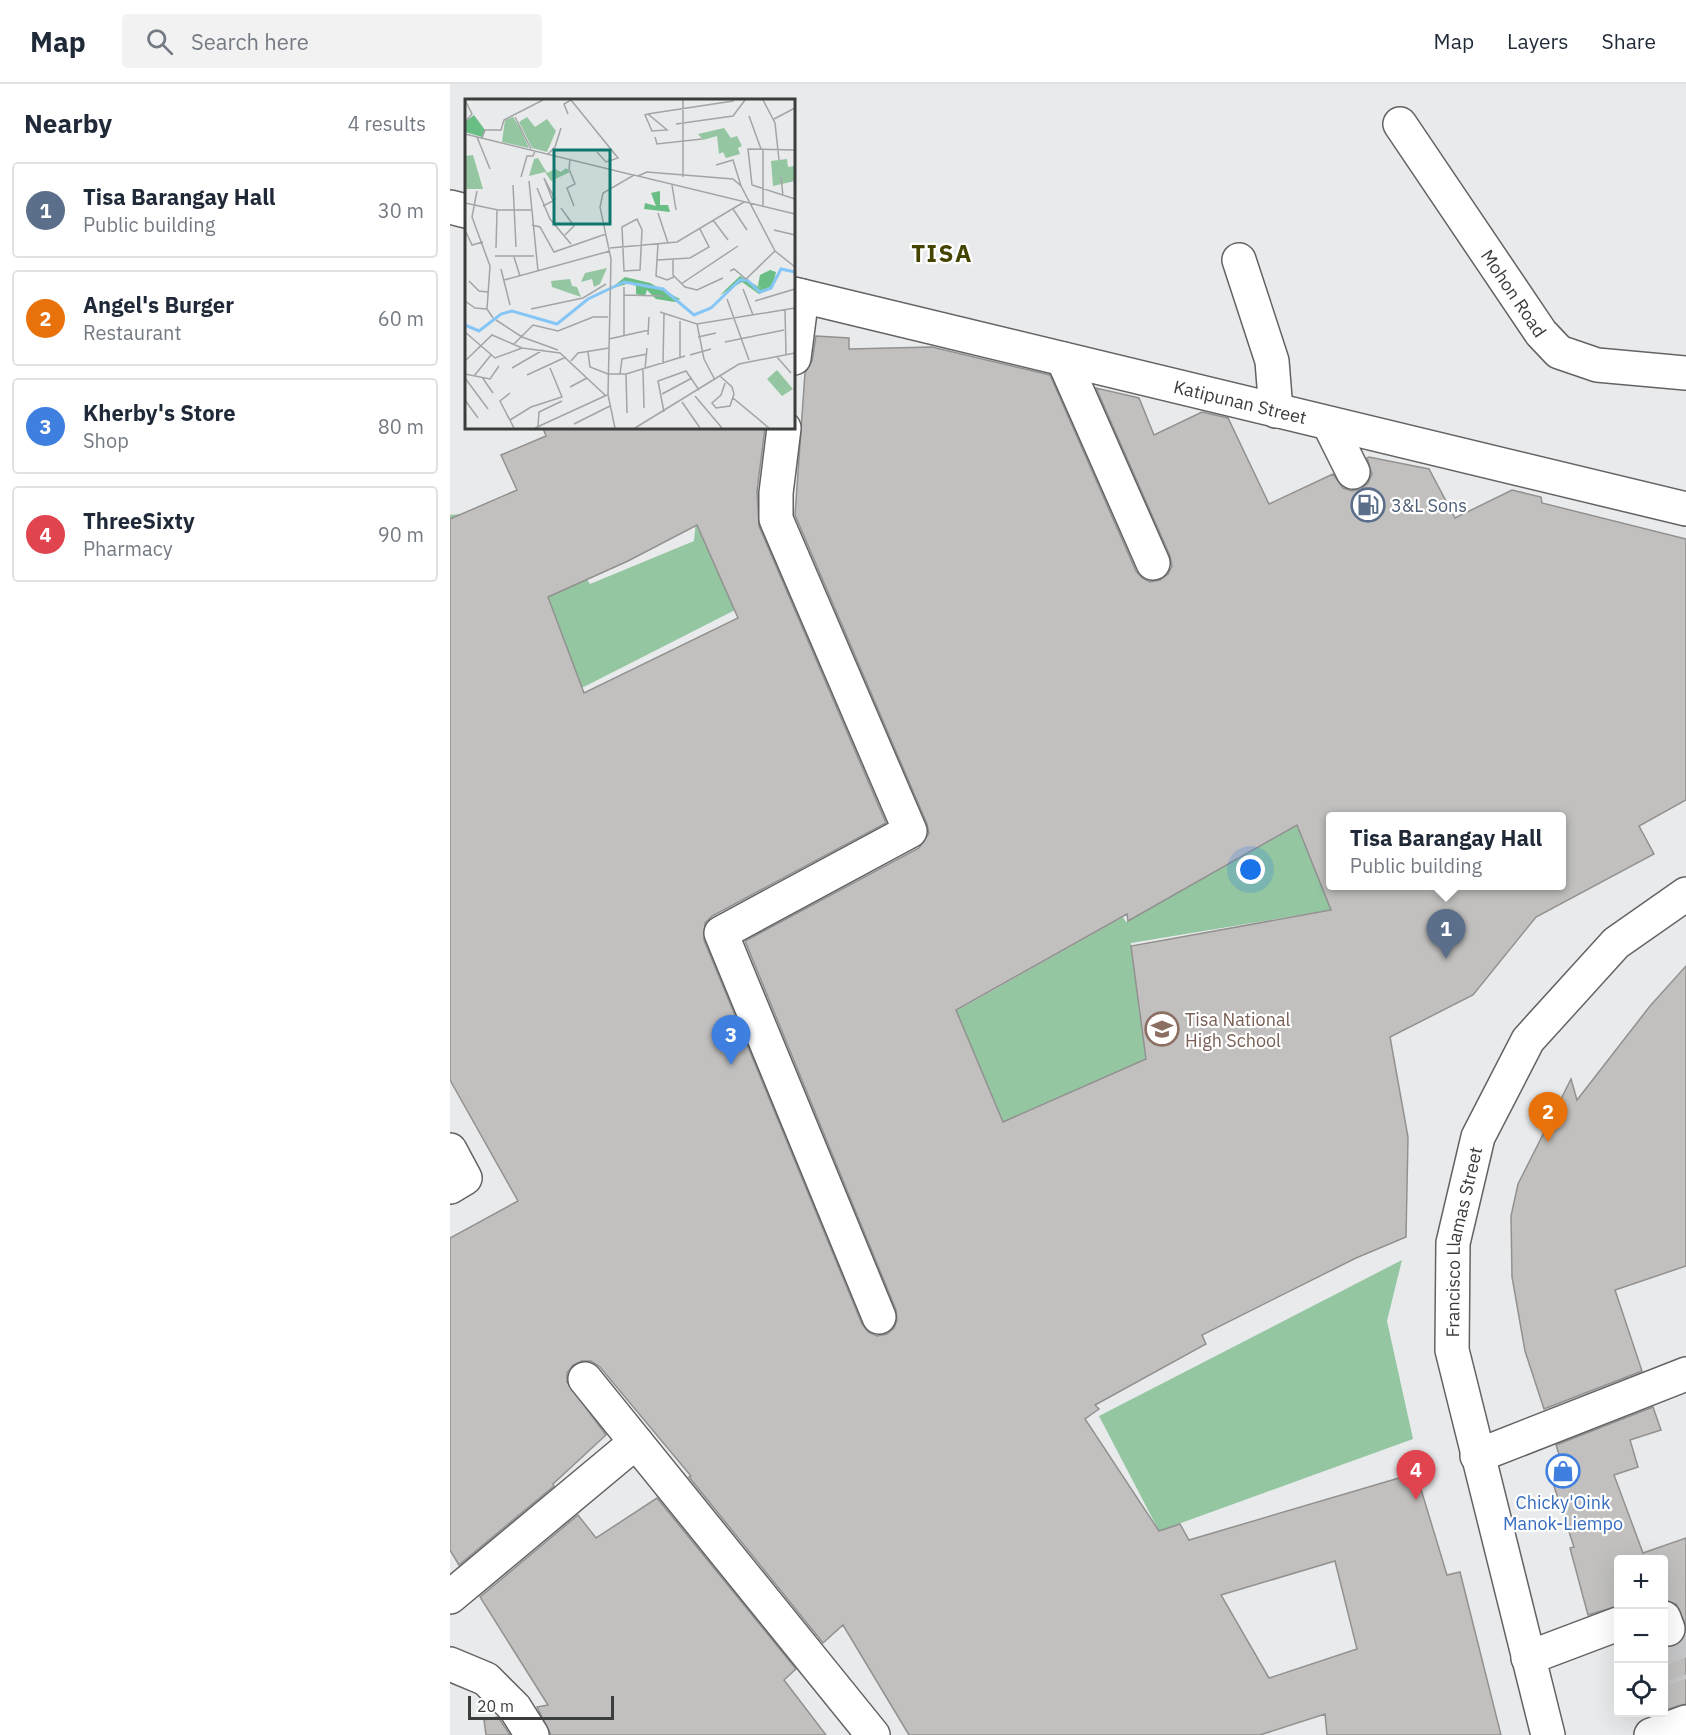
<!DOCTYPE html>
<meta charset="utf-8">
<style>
body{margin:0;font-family:"IBM Plex Sans",sans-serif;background:#f2f2f3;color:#1f2937}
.controls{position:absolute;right:18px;bottom:18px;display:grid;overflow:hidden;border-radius:6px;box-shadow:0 6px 24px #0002}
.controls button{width:54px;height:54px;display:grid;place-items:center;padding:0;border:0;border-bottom:2px solid #e0e1e3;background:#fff;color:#1f2937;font:30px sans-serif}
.scale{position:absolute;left:18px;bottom:15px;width:146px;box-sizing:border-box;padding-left:6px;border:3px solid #3b3c3c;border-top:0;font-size:16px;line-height:21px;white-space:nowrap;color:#3b3c3c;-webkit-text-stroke:4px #fff;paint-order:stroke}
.you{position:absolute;left:801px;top:786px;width:21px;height:21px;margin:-15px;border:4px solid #fff;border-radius:50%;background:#1a73e8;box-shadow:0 0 0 9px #1a73e833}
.badge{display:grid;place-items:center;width:39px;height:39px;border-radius:50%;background:#b45309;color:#fff;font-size:20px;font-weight:700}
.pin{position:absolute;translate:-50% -50px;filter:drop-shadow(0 2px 3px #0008)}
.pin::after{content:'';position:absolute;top:32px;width:21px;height:18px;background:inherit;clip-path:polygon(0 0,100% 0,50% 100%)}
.popup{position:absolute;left:876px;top:728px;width:240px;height:78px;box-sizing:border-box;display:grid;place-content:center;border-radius:6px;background:#fff;filter:drop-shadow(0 2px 4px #0005);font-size:20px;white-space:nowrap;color:#747a83}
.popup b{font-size:22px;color:#1f2937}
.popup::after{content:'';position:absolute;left:50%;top:100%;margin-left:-12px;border:12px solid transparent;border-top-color:#fff}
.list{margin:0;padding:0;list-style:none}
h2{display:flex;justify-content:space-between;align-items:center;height:78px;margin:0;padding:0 24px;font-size:26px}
h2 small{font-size:20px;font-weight:400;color:#747a83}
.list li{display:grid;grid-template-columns:39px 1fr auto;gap:18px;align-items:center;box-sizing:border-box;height:96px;margin:0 12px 12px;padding:0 12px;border:2px solid #e0e1e3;border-radius:6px}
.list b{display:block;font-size:22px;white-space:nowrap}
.list p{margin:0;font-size:20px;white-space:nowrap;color:#747a83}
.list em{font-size:20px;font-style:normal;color:#747a83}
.icon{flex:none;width:33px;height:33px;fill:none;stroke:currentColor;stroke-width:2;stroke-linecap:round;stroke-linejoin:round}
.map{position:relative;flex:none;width:1236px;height:1651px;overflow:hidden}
header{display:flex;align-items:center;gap:36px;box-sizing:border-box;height:84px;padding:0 30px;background:#fff;border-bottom:2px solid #e0e1e3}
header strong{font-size:28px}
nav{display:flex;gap:33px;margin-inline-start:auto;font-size:21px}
.search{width:420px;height:54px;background:#f2f2f3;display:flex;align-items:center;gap:15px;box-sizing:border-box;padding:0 21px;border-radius:6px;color:#747a83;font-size:22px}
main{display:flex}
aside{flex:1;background:#fff}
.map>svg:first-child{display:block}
</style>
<header>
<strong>Map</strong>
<div class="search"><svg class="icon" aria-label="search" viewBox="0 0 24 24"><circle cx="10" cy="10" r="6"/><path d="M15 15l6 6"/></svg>Search here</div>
<nav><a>Map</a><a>Layers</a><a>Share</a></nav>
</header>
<main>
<aside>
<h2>Nearby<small>4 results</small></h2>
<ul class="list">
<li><span class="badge" style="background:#5c6f8a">1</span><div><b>Tisa Barangay Hall</b><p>Public building</p></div><em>30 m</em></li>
<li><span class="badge" style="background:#e8710a">2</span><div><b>Angel's Burger</b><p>Restaurant</p></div><em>60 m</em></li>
<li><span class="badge" style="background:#3f7fe0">3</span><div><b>Kherby's Store</b><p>Shop</p></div><em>80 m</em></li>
<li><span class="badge" style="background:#e0444e">4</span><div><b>ThreeSixty</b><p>Pharmacy</p></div><em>90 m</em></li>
</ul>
</aside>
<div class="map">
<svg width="1236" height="1651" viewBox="0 0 1236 1651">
<rect width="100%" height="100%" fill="#e9eaeb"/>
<g fill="#94c6a2">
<polygon points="250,399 308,404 305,430 336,500 59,641 0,651 0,431 11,430 133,490 140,500 244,457"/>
<polygon points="847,741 881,826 681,859 696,975 553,1038 506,927 673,833 676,838"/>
<polygon points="952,1176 937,1237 963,1355 709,1447 649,1332"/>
</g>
<g fill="#c1c0be" stroke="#929190" stroke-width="1.5" fill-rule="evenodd">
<path d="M 366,252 L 399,254 L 399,265 L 482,263 L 600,291 L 686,487 L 692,494 L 700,498 L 710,496 L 718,490 L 722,482 L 720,472 L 646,304 L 689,314 L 704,351 L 752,328 L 778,334 L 819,420 L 883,390 L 893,404 L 902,407 L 911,405 L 918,399 L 922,390 L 917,374 L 919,373 L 979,385 L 1005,434 L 1062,406 L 1091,413 L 1092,419 L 1236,455 L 1236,716 L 1189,742 L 1204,770 L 1086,833 L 1023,911 L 940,953 L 958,1053 L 956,1153 L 906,1174 L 752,1251 L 756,1260 L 645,1321 L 649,1325 L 635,1335 L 709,1447 L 730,1440 L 739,1456 L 966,1389 L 997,1491 L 1010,1488 L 1051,1651 L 877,1651 L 875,1630 L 810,1651 L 459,1651 L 393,1541 L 373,1559 L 239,1393 L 241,1392 L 150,1283 L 141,1277 L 132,1277 L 123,1281 L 117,1289 L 117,1298 L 156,1351 L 103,1400 L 104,1402 L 9,1481 L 0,1466 L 0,1154 L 68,1117 L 0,996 L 0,435 L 67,406 L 51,371 L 96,352 L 93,344 L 315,344 L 307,407 L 309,442 L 436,739 L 262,832 L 255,839 L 254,856 L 412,1240 L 418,1248 L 427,1252 L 437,1250 L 444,1244 L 447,1236 L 446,1226 L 295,857 L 469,764 L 479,749 L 477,740 L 345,431 L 355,289 L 362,277 ZM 247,441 L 288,534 L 134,609 L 98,513 L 178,477 ZM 880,732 L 1112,732 L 1112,801 L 880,801 ZM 847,741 L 881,826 L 681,862 L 696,975 L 553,1038 L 506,926 L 677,830 L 678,837 ZM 885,1477 L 907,1565 L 819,1594 L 771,1511 Z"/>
<polygon points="1236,882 1236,1182 1165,1206 1192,1287 1094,1325 1075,1267 1062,1193 1061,1132 1068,1100 1121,995 1127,1016 1200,922"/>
<polygon points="1203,1323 1211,1346 1180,1356 1188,1383 1164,1391 1193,1469 1236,1454 1236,1542 1226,1520 1214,1516 1214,1476 1168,1476 1168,1522 1138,1531 1120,1464 1124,1463 1097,1381 1111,1377 1106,1361"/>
<polygon points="207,1414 346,1585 334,1596 376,1651 101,1651 87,1623 98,1621 30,1513 128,1431 146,1454"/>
<polygon points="1236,1549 1236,1620 1214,1626 1214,1563 1225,1562 1232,1557"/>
<polygon points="47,1633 50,1636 60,1651 36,1651 34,1636"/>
</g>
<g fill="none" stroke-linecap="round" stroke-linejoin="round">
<polyline stroke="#c6c7c8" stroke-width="33" stroke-dasharray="33 16" stroke-linecap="butt" points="1218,1545 1236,1595"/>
<g stroke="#636365" stroke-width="36">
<g id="minor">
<path id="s1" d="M 950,40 L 1091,249 L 1109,268 L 1147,281 L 1236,289"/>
<polyline points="0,123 16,127"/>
<polyline points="789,176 822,277 826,327"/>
<path id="s2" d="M 344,210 L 1236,425"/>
<polyline points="344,274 352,212"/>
<polyline points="613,275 703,479"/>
<polyline points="879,340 903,388"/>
<polyline points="334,344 326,409 326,435 460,747 271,849 429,1233"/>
<polyline points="0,1066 15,1094 0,1103"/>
<polyline points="135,1295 423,1651"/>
<polyline points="1027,1372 1236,1290"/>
<polyline points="0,1513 186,1358"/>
<polyline points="1214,1534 1218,1545"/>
<polyline points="1078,1574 1168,1540"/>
<polyline points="0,1580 36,1595 65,1624 82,1651"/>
<polyline points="1201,1651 1236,1638"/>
</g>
</g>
<g stroke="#636365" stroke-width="36">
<g id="major">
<path id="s3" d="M 1098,1651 L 1002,1266 L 1003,1159 L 1028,1053 L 1078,956 L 1166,859 L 1236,810"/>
</g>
</g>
<use href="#minor" stroke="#fff" stroke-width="33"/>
<use href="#major" stroke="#fff" stroke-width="33"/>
</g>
<defs>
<g id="fuel-ring" transform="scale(1.725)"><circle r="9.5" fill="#fff" stroke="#5c6f8a" stroke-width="1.5"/><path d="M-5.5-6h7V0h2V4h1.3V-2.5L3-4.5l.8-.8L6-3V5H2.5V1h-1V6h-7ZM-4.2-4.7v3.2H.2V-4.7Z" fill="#5c6f8a"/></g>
<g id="school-ring" transform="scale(1.725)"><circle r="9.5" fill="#fff" stroke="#8d6e63" stroke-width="1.5"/><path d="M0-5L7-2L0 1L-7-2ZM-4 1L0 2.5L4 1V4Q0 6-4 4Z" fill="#8d6e63"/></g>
<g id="shop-ring" transform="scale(1.725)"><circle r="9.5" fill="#fff" stroke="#3f7fe0" stroke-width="1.5"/><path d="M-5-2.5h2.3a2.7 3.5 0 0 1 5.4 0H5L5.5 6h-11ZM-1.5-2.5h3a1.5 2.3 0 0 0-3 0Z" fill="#3f7fe0"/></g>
</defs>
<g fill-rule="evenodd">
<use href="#fuel-ring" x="918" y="421"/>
<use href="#school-ring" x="712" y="945"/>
<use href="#shop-ring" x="1113" y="1387"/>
</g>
<g text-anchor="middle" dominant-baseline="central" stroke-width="4.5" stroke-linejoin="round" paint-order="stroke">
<g font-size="18" fill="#3b3c3c" stroke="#fff">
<text stroke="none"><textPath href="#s1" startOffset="204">Mohon Road</textPath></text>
<text stroke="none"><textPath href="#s2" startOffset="459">Katipunan Street</textPath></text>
<text stroke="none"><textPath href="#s3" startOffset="506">Francisco Llamas Street</textPath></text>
</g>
<g font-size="18" fill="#4e5e75" stroke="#fff" text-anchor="start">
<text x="941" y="421">3&amp;L Sons</text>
</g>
<g font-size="18" fill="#785e54" stroke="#fff" text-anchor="start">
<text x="735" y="935">Tisa National<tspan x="735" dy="21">High School</tspan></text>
</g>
<g font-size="18" fill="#366cbe" stroke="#fff">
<text x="1113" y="1418">Chicky'Oink<tspan x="1113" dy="21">Manok-Liempo</tspan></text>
</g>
<g font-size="24" font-weight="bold" letter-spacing="1.5" fill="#454300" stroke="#fff">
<text x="492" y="169">TISA</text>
</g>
</g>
<g transform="translate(15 15)">
<rect width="330" height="330" fill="#e9eaeb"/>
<path d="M 48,18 L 55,29 L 64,49 L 37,43 L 40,21 ZM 62,18 L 70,28 L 82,20 L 91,32 L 82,53 L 67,49 L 54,23 ZM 259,29 L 266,39 L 272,37 L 277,47 L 273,49 L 275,55 L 261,59 L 258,53 L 254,55 L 252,37 L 238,41 L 233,35 ZM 8,56 L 18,90 L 0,90 L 0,57 ZM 73,59 L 82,74 L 90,70 L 96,73 L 101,69 L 105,73 L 86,82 L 80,73 L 64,77 L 69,60 ZM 322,60 L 323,68 L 329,67 L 330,82 L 308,87 L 306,62 ZM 142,169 L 135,185 L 129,188 L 127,180 L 116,183 L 120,174 ZM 105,180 L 107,187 L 112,188 L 116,198 L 87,188 L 86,182 ZM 312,271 L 328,290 L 317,297 L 302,280 Z" fill="#94c6a2"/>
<path d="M 9,16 L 20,31 L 17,38 L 0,33 L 0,23 ZM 195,92 L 195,106 L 203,106 L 205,113 L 179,110 L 180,104 L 191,107 L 186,94 ZM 305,171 L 311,173 L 307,190 L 294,195 L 277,183 L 255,196 L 275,177 L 299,191 L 293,187 L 295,176 ZM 160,178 L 185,184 L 215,200 L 210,203 L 191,200 L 182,191 L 180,197 L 171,195 L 171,187 L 165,184 L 145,190 Z" fill="#68be85"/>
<path fill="none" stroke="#86c6f6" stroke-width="3" d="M 0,226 L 14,232 L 36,215 L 47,212 L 92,225 L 123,200 L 159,183 L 198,190 L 229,216 L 246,209 L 275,181 L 282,181 L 295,193 L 306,189 L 316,170 L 330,173"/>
<path fill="none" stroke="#a3a4a5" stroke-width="1.5" d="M 106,1 L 153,59 L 141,63 L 132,53M 298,1 L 310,24 L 314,61M 103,15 L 99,5 L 106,1M 183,15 L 202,31 L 187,32 L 180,16 L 183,15 L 189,14 L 268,2 L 269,1M 284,17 L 296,50M 50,18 L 66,50M 309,20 L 330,9M 0,23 L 7,15 L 0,1M 211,25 L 268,17 L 280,1M 0,35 L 168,76M 12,38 L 25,70M 190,38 L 192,45 L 237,40M 17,39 L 20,31 L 36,31 L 39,21 L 78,1M 298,50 L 298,107M 330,51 L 283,50 L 287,86 L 330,100M 83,55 L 90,48 L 96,29M 105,60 L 104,70 L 110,85 L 102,89 L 109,107M 251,66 L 268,61 L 276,87M 173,77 L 182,73 L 268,80 L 276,87 L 310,152 L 330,168M 56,78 L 62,57 L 68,57 L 70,52M 218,78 L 218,1M 316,78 L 318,97M 64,82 L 73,172M 48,86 L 51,148M 207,86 L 211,111M 72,89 L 85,120 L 106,145M 12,92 L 7,118 L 25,167 L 22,210 L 28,219M 0,104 L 33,111 L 66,111M 78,107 L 88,102 L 90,100 L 79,79 L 88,102M 96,109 L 109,127 L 100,136M 268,110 L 282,131M 193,114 L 203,144M 172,120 L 177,131 L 175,171 L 159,172 L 157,128 ZM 248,121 L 263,141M 67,126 L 75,128 L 89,153 L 141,135M 0,131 L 7,146 L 18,143M 309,131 L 330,136M 193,145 L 191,177 L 202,181 L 209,178M 31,149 L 32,111M 145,149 L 212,143 L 279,103M 30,157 L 69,157M 49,158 L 55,177M 208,160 L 208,176 L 220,188 L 232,191 L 258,179M 192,161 L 225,159 L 244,148 L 235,130M 36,170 L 45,206M 265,172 L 269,170 L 281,180 L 310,152M 39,181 L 145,152M 4,182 L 14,192 L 23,193M 216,185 L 273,147M 278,190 L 288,216M 159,196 L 198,197M 262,200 L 284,261M 0,202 L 10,209 L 22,210M 290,202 L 330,190M 66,210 L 118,199 L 141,185M 320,211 L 321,255M 195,213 L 232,225 L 330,209M 31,221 L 57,238 L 93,251M 232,225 L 239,260 L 250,281M 0,233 L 30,259 L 57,249 L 95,254 L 140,296M 159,236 L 159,188M 183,236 L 184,218M 233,238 L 251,234M 144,240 L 184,231M 260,243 L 319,231M 49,245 L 68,226 L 93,232 L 128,218 L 143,218M 123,253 L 125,268 L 143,275 L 161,275 L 220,257M 225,256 L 246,250M 312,258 L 326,274M 215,259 L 215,222M 0,262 L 27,236 L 57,249M 106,262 L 113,254 L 144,249M 198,265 L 199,215M 47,269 L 78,251M 180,270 L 182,249M 178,271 L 179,309M 0,275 L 25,280 L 34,267M 155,275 L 157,260 L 182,255M 161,275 L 162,314M 62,276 L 101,258M 9,277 L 26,256M 255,277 L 267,288 L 269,295 L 265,307 L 251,309 L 247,304 L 256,296 L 260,284M 17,278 L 28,294M 0,279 L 23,310M 105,288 L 122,279M 45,294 L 35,302 L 49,329M 197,295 L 227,279M 230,297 L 257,329M 268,299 L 304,329M 0,301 L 13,319M 217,303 L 235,329M 199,313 L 193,282 L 221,272 L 234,291M 45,321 L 66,308 L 97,298 L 85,269M 109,325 L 145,307M 73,327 L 74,313 L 97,302M 70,329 L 142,296M 150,329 L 143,296 L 146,160 L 135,108 L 138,94 L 169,76 L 330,115M 170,329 L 274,265 L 330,254"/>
<path fill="#0f766e" fill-opacity="0.15" stroke="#0f766e" stroke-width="3" d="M 89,51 L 145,51 L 145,125 L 89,125 Z"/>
<rect width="330" height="330" fill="none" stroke="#3b3c3c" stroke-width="3"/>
</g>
</svg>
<div class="controls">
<button>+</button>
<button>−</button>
<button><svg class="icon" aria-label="locate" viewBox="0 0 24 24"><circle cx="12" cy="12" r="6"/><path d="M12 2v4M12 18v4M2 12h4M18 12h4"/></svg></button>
</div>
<div class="scale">20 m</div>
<div class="you"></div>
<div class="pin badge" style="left:996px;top:875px;background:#5c6f8a">1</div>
<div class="popup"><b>Tisa Barangay Hall</b>Public building</div>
<div class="pin badge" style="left:1098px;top:1058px;background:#e8710a">2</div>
<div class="pin badge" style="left:281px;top:981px;background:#3f7fe0">3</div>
<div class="pin badge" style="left:966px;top:1416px;background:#e0444e">4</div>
</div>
</main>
